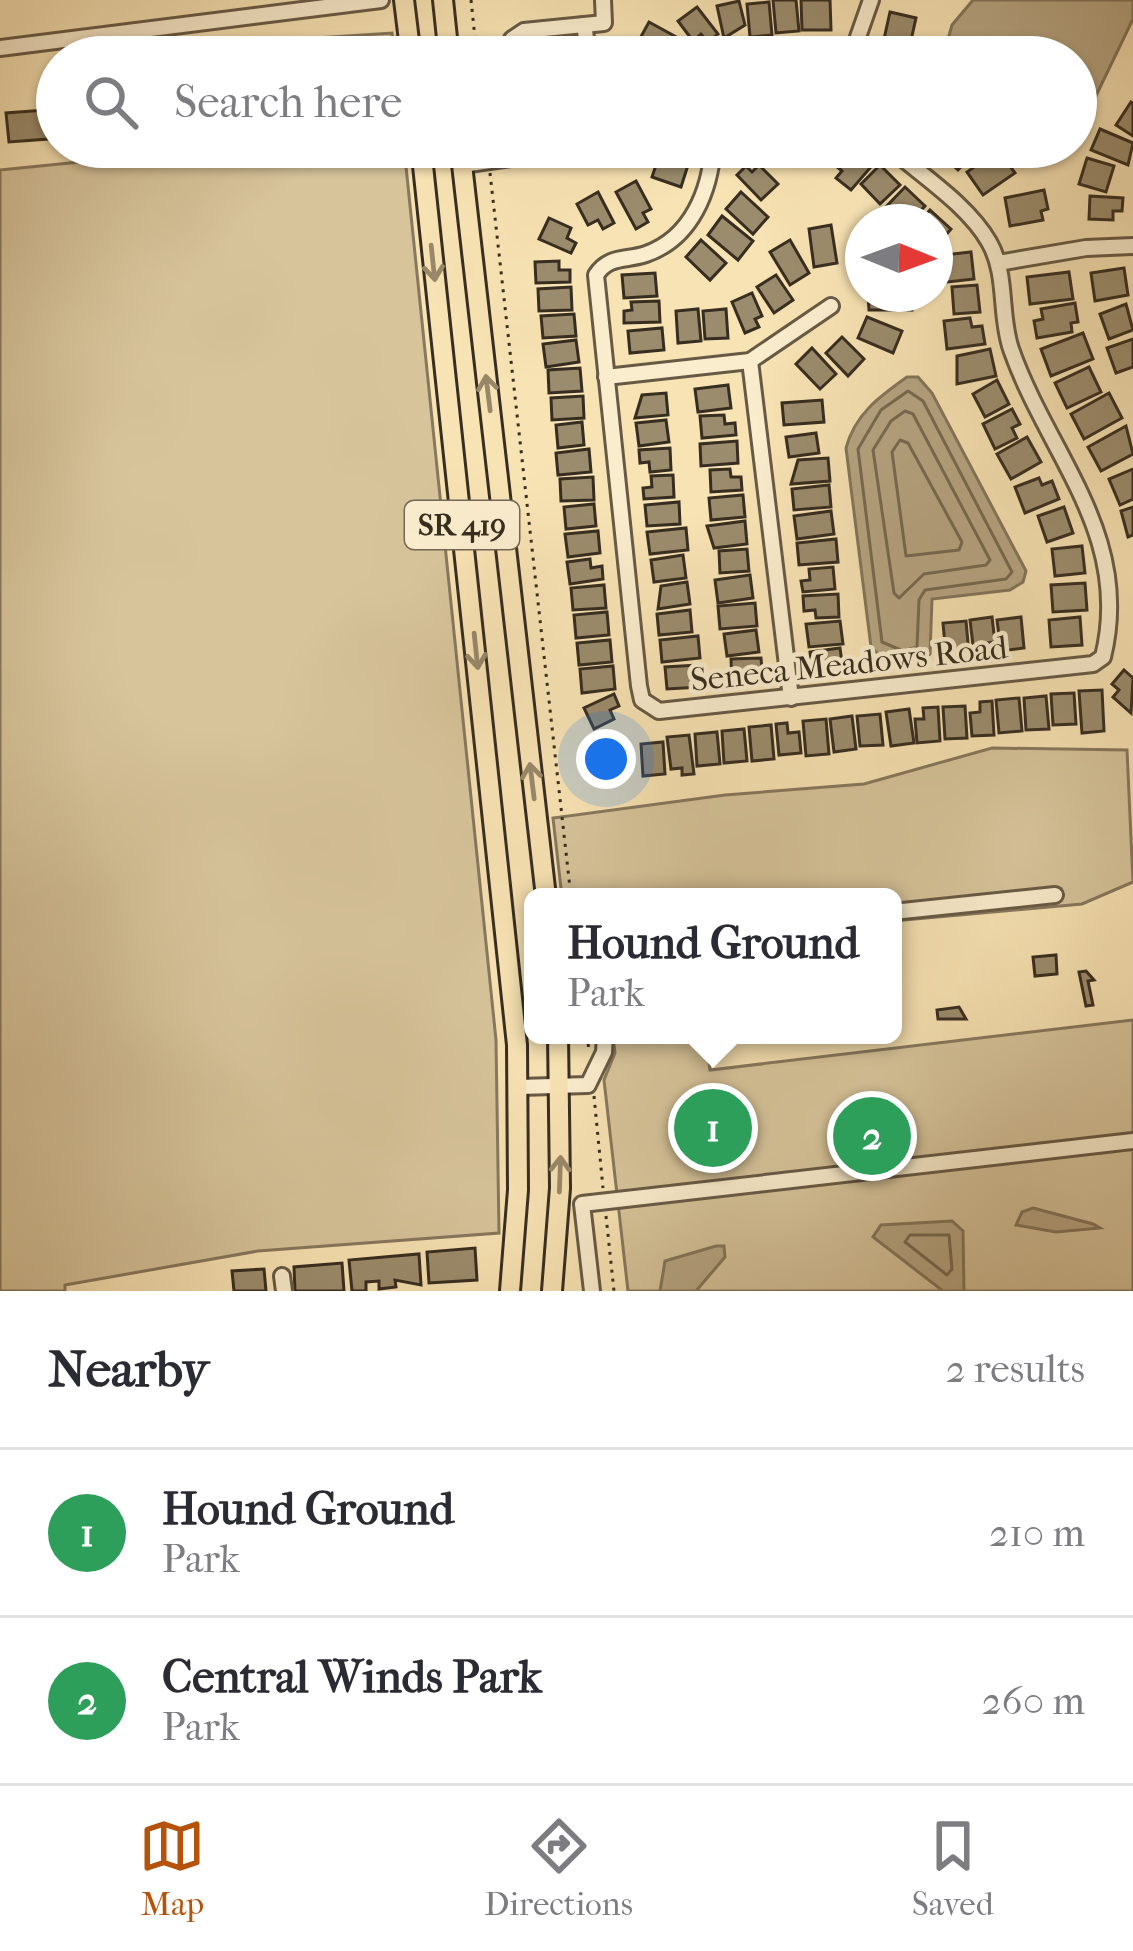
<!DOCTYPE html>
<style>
body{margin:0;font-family:"IM FELL French Canon",serif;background:#f2f2f3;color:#2b2b33}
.compass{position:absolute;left:845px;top:204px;width:108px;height:108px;border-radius:50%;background:#fff;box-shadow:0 3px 9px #0004;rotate:91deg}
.you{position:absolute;left:606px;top:759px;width:42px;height:42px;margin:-30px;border:9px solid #fff;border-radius:50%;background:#1a73e8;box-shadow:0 0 0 18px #1a73e833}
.badge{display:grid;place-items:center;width:78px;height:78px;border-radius:50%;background:#b45309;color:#fff;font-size:39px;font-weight:700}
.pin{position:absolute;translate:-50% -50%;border:6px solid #fff;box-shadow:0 3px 12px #0006}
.popup{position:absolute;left:524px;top:888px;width:378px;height:156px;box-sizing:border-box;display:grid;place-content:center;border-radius:18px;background:#fff;filter:drop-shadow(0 3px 9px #0005);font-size:39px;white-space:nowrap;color:#7c7c81}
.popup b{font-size:45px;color:#2b2b33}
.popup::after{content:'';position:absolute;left:50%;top:100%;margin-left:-24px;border:24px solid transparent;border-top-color:#fff}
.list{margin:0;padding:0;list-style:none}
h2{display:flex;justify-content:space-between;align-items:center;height:156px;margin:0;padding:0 48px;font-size:51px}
h2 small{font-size:39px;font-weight:400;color:#7c7c81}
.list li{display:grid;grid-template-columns:78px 1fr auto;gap:36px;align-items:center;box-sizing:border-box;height:168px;padding:0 48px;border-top:3px solid #e1e1e2}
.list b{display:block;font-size:45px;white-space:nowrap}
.list p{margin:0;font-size:39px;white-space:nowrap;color:#7c7c81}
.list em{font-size:39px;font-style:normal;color:#7c7c81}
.icon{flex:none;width:66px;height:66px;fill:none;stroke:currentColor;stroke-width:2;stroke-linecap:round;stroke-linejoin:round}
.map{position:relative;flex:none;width:1133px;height:1291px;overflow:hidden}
.search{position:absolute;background:#fff;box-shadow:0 3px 9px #0004;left:36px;right:36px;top:36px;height:132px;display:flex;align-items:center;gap:30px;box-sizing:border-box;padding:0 42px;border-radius:66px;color:#7c7c81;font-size:45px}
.sheet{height:492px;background:#fff}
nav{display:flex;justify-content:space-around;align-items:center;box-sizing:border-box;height:168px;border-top:3px solid #e1e1e2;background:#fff;font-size:33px;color:#7c7c81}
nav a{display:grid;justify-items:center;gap:6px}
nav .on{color:#b45309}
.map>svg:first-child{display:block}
</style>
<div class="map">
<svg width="1133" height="1291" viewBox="0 0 1133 1291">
<rect width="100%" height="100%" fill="#f8e3b4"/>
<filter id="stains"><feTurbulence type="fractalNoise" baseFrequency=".00167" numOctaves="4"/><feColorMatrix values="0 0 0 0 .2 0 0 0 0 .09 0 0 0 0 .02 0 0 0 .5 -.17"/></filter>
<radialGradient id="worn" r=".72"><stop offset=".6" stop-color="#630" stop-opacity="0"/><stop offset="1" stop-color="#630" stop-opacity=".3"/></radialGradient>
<g fill="#d7c49b" stroke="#87785e" stroke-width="3">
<polygon points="392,33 395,57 251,57 254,42"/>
<polygon points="126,147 404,147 496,1040 499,1233 258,1251 65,1285 65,1291 0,1291 0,170 119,158"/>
<polygon points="992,748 1127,750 1133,882 1082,904 893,921 1061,900 1061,889 893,906 893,897 562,897 553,818 725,795 864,784"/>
<polygon points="1133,1020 1133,1291 628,1291 604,1080 615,1053 613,1035 705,1035 710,1070"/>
</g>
<g fill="#b6a582" stroke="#83755b" stroke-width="3">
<polygon points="973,0 1133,0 1133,19 1081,127 1076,128 1076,57 943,57 952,25"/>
<path d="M 907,377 L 918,377 L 932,393 L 1026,571 L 1023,582 L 1010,590 L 932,599 L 930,654 C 910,669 886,665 871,647 L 846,448 C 855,414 879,397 907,377 Z"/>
<polygon points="1033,1208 1093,1224 1100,1228 1056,1232 1016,1225 1022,1212"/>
<polygon points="952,1221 963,1231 964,1291 943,1291 873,1237 881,1225"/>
<polygon points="716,1246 724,1246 725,1257 696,1291 660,1291 665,1261"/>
</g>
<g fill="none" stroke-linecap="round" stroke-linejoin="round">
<g stroke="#766951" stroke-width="3">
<polygon points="908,391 923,401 1012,572 1006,579 925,590 919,600 917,647 903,651 882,642 858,449 881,410"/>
<polygon points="905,411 913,414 990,560 986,565 924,574 899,598 894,593 873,450 891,421"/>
<polygon points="900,440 908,443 962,542 959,550 906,556 892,452"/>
<polygon points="949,1235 952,1269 947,1275 905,1242 910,1235"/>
</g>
</g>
<g fill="#9b8c6d" stroke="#372d20" stroke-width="3">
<polygon points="773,0 796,0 799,31 776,33"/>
<polygon points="801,0 830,0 831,30 802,30"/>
<polygon points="739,1 745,25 724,38 717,6"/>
<polygon points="769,2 772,35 750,37 747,4"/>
<polygon points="697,7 718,34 708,42 701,34 693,41 678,21"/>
<polygon points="890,12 916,18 910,45 884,39"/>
<polygon points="649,22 680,39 669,57 638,42"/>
<polygon points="1131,102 1133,103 1133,136 1116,125"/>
<polygon points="45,110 48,139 9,142 6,113"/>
<polygon points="1100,129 1133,143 1128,165 1091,150"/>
<polygon points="851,147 862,147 877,160 851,190 836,178 842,171 835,165"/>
<polygon points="942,147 980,147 958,170 938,151"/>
<polygon points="998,150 1015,173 983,195 967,172"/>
<polygon points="659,156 688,165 681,187 652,177"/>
<polygon points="1087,158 1114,166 1106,192 1079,184"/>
<polygon points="759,165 778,184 761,200 737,175 746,166 752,172"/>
<polygon points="880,165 900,185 880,204 861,184"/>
<polygon points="636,181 651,209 643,213 648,222 636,229 616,192"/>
<polygon points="905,187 925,206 910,222 894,222 882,211"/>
<polygon points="1044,190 1048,209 1041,211 1043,220 1010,226 1005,198"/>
<polygon points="598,192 614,223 603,229 598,220 588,225 577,204"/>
<polygon points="741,192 768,217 753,234 726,209"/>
<polygon points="1090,196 1123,198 1122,211 1113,211 1113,220 1089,219"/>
<polygon points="930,210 951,229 935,247 935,222 920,222"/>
<polygon points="722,216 753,241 738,260 708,235"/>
<polygon points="549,218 571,228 567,238 576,243 571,253 539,239"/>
<polygon points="831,225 837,263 814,267 809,229"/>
<polygon points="701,240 726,263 710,280 686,257"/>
<polygon points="790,240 809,273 790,285 770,252"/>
<polygon points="971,252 974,279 938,283 935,256"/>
<polygon points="559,261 559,270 570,270 570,282 536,283 535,262"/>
<polygon points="1124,268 1128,295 1095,301 1091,273"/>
<polygon points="1069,272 1073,299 1030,304 1027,277"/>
<polygon points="655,273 657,296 624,298 622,275"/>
<polygon points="776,275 793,300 774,313 757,287"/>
<polygon points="977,285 980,312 954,314 952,287"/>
<polygon points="571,287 572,310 539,311 538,289"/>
<polygon points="752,293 762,316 755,319 759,327 745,333 732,302"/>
<polygon points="868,294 912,294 912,310 869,310"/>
<polygon points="659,301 660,322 624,323 624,311 632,310 631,302"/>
<polygon points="1075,303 1078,322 1071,323 1072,332 1037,338 1034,321 1043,319 1041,309"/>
<polygon points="1126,304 1133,330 1109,339 1100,314"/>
<polygon points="698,309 701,341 678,343 676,311"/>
<polygon points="726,309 728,338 705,339 703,311"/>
<polygon points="574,314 576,336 543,338 541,316"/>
<polygon points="867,317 902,331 893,353 858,338"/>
<polygon points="970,318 972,327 982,326 985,344 947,349 944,321"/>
<polygon points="662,328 664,350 630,353 628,331"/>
<polygon points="1083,333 1093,359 1051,376 1041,349"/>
<polygon points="842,337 864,359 848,376 826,353"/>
<polygon points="1133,339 1133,367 1116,373 1107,348"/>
<polygon points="576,340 579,362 546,367 543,344"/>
<polygon points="812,348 836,374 820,389 796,364"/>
<polygon points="990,349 996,376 957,384 957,356"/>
<polygon points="1089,367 1101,392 1067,408 1055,383"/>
<polygon points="580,368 582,391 549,393 548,370"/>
<polygon points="997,380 1009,404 985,417 973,394"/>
<polygon points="728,385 731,408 698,412 695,389"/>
<polygon points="666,393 668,415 635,418 642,395"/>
<polygon points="1109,393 1122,418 1084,439 1071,414"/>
<polygon points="583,396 584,418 552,420 551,398"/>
<polygon points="822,400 824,422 784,425 782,403"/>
<polygon points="1012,409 1020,424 1012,428 1017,438 995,449 983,424"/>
<polygon points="724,415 725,424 735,423 736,435 702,438 700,416"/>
<polygon points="666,420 669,442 639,446 636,423"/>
<polygon points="582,422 584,445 558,448 556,425"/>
<polygon points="1126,426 1133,454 1101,471 1088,447"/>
<polygon points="816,433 819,453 789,457 786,437"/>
<polygon points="1027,437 1041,462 1011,479 997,454"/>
<polygon points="737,441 738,463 701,466 700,444"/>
<polygon points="670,448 671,470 650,472 649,462 640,463 639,450"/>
<polygon points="589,449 591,472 558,475 556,453"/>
<polygon points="828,458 830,481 791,484 798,460"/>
<polygon points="730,469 731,477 741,477 742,490 711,492 710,470"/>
<polygon points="1133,469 1133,499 1120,505 1109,479"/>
<polygon points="673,475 674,497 644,499 643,488 652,487 651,476"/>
<polygon points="593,477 594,500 561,501 560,479"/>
<polygon points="1039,478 1042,485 1052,481 1059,499 1025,513 1015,487"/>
<polygon points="829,485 831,507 794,510 792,489"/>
<polygon points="743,495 745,517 711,520 709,498"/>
<polygon points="679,502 680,524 647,526 645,505"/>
<polygon points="594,504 596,526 566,529 564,507"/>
<polygon points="1064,507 1073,533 1047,542 1038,516"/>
<polygon points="1133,507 1133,535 1128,537 1121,511"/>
<polygon points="831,511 834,534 797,539 794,516"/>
<polygon points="745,521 747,544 714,548 707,526"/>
<polygon points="686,528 688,550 650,554 647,532"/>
<polygon points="598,531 600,553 568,557 565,534"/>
<polygon points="836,539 838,562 799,565 797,543"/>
<polygon points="1082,546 1085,573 1055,576 1052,549"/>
<polygon points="747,549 749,571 720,573 719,551"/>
<polygon points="683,555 686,578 654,582 651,560"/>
<polygon points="590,559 591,568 602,566 603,579 570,584 567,562"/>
<polygon points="833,567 835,589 803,592 801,581 810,580 809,569"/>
<polygon points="750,575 753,598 718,603 715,580"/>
<polygon points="687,582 690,604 658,609 661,586"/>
<polygon points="1085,583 1087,610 1053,612 1051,585"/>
<polygon points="604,585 606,608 573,610 571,588"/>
<polygon points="838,594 839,617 816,618 815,610 804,611 803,596"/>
<polygon points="755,603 757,626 720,629 718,606"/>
<polygon points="690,610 692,632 659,635 657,614"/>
<polygon points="607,612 609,635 576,638 574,615"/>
<polygon points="992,617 995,642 987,643 988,652 974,654 970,620"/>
<polygon points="1021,617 1024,648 1001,651 997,620"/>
<polygon points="1080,617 1082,645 1051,647 1049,620"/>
<polygon points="840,621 843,644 809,647 806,624"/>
<polygon points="966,621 969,654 946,656 943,623"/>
<polygon points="756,630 759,652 727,656 724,634"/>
<polygon points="698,636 700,658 662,662 660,640"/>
<polygon points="610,640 612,662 579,665 577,643"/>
<polygon points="840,648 843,670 813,674 810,652"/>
<polygon points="761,658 762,670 753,671 753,681 732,682 731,659"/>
<polygon points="698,665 700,687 667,689 665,667"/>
<polygon points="613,666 615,689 582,693 580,669"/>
<polygon points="1124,670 1133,678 1131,713 1113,697 1119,690 1112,684"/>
<polygon points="1102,690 1104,731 1082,733 1079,691"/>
<polygon points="1074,693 1076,724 1053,725 1051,694"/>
<polygon points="614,694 619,706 610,710 614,719 594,729 584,708"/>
<polygon points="1046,696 1049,729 1026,730 1024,698"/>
<polygon points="1019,698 1022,731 999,733 996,700"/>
<polygon points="992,701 994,735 972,736 970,713 980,712 980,702"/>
<polygon points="965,706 967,738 945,739 943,707"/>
<polygon points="938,707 940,741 917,743 915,719 924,719 923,708"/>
<polygon points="909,709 914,743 891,746 886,712"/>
<polygon points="880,714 883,745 860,746 857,716"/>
<polygon points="852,716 856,749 834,752 830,719"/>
<polygon points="826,719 829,754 806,756 803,721"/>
<polygon points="787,723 788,733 799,732 801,753 779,755 776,724"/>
<polygon points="771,725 774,759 752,761 749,727"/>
<polygon points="744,729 747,761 724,763 722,731"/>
<polygon points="717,732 720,764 697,766 695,734"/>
<polygon points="608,735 620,742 615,750 623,755 612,776 592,764"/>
<polygon points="689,735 694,774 682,775 682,768 671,769 667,737"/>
<polygon points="663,742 665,774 643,776 641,744"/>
<polygon points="1056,955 1057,974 1035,976 1033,957"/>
<polygon points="1086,971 1094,980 1088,981 1093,1005 1086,1006 1079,972"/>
<polygon points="959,1007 966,1019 938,1019 937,1010"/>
<polygon points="475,1248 477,1280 429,1283 427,1252"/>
<polygon points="419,1254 421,1285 395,1280 396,1287 379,1289 379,1281 366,1282 366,1291 352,1291 349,1260"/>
<polygon points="342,1263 344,1291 295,1291 294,1267"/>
<polygon points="264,1269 266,1291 234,1291 232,1271"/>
</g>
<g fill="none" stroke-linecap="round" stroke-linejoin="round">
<g stroke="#675a45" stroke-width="20">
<g id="minor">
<polyline points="584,25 589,57"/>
<polyline points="0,48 381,0"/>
<polyline points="510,57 512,39 524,31 604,23 603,0"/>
<polyline points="851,57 871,0"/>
<path d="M 713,147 C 710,190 692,238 646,254 C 626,261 609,255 596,275 L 639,686 L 642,700 L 659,711 L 1093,664 L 1103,657 C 1133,535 1048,455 1011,349 C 999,314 1008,275 989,242 C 968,205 921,175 889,147"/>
<polyline points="462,165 518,157 522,147"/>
<polyline points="998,263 1086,248 1133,246"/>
<polyline points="750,361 791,698"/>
<polyline points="606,377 750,361 831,306"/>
<polyline points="893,912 1055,895"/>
<polyline points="519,1087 588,1085 604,1052 605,1035"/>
<polyline points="282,1276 284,1291"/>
<polyline points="592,1291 582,1204 1133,1141"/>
</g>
</g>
<g stroke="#372d20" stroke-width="24">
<g id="major">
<polyline points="404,0 411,57"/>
<polyline points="443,0 449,57"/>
<polyline points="421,147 517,1045 518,1190 510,1291"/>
<polyline points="460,147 546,897"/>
<polyline points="552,1291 560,1188 558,1035"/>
</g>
</g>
<g stroke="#372d20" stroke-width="3" stroke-dasharray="3 6" stroke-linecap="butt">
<polyline points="471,0 477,57"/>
<polyline points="490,173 571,897"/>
<polyline points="587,1035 589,1051"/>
<polyline points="594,1096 603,1188"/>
<polyline points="606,1216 614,1291"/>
</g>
<use href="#minor" stroke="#faedce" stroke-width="14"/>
<use href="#major" stroke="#f8e3b4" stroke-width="18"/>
</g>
<defs><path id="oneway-shaft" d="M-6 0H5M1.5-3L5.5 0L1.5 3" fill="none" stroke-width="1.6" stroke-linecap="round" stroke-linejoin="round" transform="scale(3)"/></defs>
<g stroke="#98886a">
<use href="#oneway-shaft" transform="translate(433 263) rotate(84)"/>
<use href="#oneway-shaft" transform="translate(488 393) rotate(-97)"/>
<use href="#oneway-shaft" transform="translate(476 651) rotate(84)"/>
<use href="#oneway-shaft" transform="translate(532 781) rotate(-97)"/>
<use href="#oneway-shaft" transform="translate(560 1174) rotate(-88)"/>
</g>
<g text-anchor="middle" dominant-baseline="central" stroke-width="9" stroke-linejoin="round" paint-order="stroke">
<rect fill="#faedce" stroke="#726754" stroke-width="3" x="405" y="501" width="114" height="48" rx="9"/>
<g font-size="30" font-weight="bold" fill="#372d20">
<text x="462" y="525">SR 419</text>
</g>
<g font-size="33" fill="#372d20" stroke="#faedce">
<text transform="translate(849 664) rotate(-6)">Seneca Meadows Road</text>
</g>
</g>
<rect width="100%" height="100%" filter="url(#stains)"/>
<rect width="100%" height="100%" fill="url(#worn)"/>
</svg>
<svg class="compass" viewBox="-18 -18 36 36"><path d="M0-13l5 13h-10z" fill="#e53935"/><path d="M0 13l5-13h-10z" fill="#7c7c81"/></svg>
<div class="you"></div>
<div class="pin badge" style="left:713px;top:1128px;background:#2e9e5b">1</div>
<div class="popup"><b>Hound Ground</b>Park</div>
<div class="pin badge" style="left:872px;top:1136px;background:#2e9e5b">2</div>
<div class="search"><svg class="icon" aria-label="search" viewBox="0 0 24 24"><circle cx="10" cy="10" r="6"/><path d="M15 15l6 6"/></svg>Search here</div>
</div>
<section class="sheet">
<h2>Nearby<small>2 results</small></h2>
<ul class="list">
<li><span class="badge" style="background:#2e9e5b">1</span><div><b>Hound Ground</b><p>Park</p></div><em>210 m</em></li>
<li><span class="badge" style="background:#2e9e5b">2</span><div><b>Central Winds Park</b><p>Park</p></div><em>260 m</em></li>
</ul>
</section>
<nav>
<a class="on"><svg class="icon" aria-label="map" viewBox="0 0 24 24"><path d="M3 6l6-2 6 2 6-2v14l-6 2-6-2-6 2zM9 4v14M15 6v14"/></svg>Map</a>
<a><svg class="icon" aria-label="directions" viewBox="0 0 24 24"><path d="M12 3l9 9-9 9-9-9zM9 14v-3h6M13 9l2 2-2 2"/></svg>Directions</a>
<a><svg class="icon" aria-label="saved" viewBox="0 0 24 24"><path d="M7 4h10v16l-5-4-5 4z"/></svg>Saved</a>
</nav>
